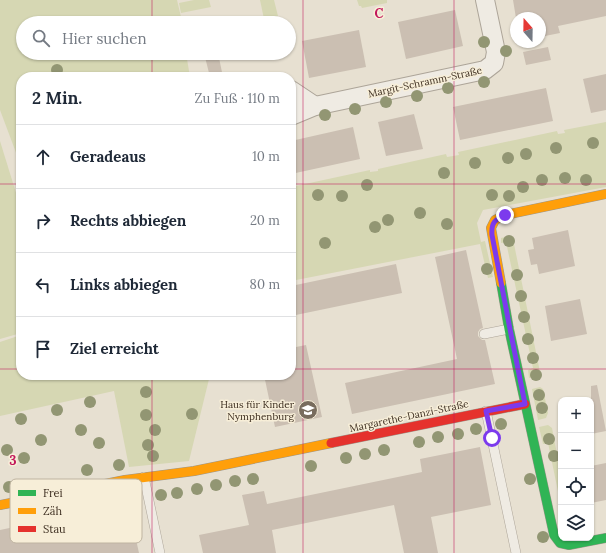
<!DOCTYPE html>
<html lang="de">
<meta charset="utf-8">
<style>
body{margin:0;font-family:Lora,serif;background:#f2f2f3;color:#1f2937}
.controls{position:absolute;right:12px;bottom:12px;display:grid;overflow:hidden;border-radius:8px;box-shadow:0 1px 3px #0004}
.controls button{width:36px;height:36px;display:grid;place-items:center;padding:0;border:0;border-bottom:1px solid #e0e1e3;background:#fff;color:#1f2937;font:20px sans-serif}
.compass{position:absolute;left:510px;top:12px;width:36px;height:36px;border-radius:50%;background:#fff;box-shadow:0 1px 3px #0004;rotate:340deg}
.stop{position:absolute;width:12px;height:12px;margin:-9px;border:3px solid #7c3aed;border-radius:50%;background:#fff}
.stop.end{background:#7c3aed;border-color:#fff;box-shadow:0 1px 4px #0008}
.list{margin:0;padding:0;list-style:none}
h2{display:flex;justify-content:space-between;align-items:center;height:52px;margin:0;padding:0 16px;font-size:17px}
h2 small{font-size:13px;font-weight:400;color:#747a83}
.list li{display:grid;grid-template-columns:26px 1fr auto;gap:12px;align-items:center;box-sizing:border-box;height:64px;padding:0 16px;border-top:1px solid #e0e1e3}
.list b{display:block;font-size:15px;white-space:nowrap}
.list em{font-size:13px;font-style:normal;color:#747a83}
.icon{flex:none;width:22px;height:22px;fill:none;stroke:currentColor;stroke-width:2;stroke-linecap:round;stroke-linejoin:round}
.map{position:relative;flex:none;width:606px;height:553px;overflow:hidden}
.search{position:absolute;background:#fff;box-shadow:0 1px 3px #0004;left:16px;top:16px;width:280px;height:44px;display:flex;align-items:center;gap:10px;box-sizing:border-box;padding:0 14px;border-radius:22px;color:#747a83;font-size:15px}
.panel{position:absolute;background:#fff;box-shadow:0 1px 3px #0004;left:16px;top:72px;width:280px;height:308px;border-radius:16px}
.map>svg:first-child{display:block}
</style>
<div class="map">
<svg width="606" height="553" viewBox="0 0 606 553">
<rect width="100%" height="100%" fill="#e7e0d1"/>
<g fill="#d6d7b3">
<polygon points="0,0 177,0 181,17 179,18 180,23 23,23 23,53 186,53 190,77 21,77 21,166 0,110"/>
<polygon points="194,0 209,0 211,7 181,13 179,3"/>
<polygon points="260,0 274,0 278,16 264,19"/>
<polygon points="357,0 388,0 387,0 387,3 362,8 361,6 359,6"/>
<polygon points="606,122 606,187 483,210 477,223 481,242 485,241 493,277 488,278 480,244 291,281 291,187 370,170 370,172 378,171 378,169 446,154 447,157 459,155 458,152 557,131 558,134 565,133 564,130"/>
<polygon points="0,141 21,209 21,333 0,339"/>
<polygon points="509,236 511,237 513,239 540,372 539,376 529,378 528,370 533,368 506,242 501,243 501,238"/>
<polygon points="21,335 21,375 210,375 189,461 129,467 114,391 0,416 0,342"/>
<polygon points="540,387 543,389 548,413 546,418 538,420 532,389"/>
<polygon points="548,425 552,428 561,475 561,506 548,443 543,444 539,427"/>
</g>
<g fill="#cbbfb2">
<polygon points="513,0 606,0 606,16 558,26 560,33 540,37 540,18 516,18"/>
<polygon points="455,10 463,46 406,59 398,22"/>
<polygon points="359,30 366,67 309,78 302,41"/>
<polygon points="548,47 551,60 526,65 523,52"/>
<polygon points="204,53 218,53 223,77 210,77"/>
<polygon points="606,74 606,110 591,113 583,79"/>
<polygon points="546,88 553,121 460,140 453,107"/>
<polygon points="414,114 423,149 386,156 378,122"/>
<polygon points="353,127 360,159 291,174 291,141"/>
<polygon points="568,230 575,266 539,274 537,264 531,265 528,250 534,249 532,238"/>
<polygon points="466,250 483,328 480,329 478,332 478,336 482,340 485,340 495,384 352,414 345,383 457,359 435,257"/>
<polygon points="396,264 402,293 291,316 291,286"/>
<polygon points="580,299 587,334 551,341 545,306"/>
<polygon points="306,345 322,417 275,427 264,375 291,375 291,348"/>
<polygon points="597,385 606,431 591,434 591,386"/>
<polygon points="480,447 491,505 431,517 438,553 404,553 394,505 272,530 276,553 203,553 199,535 249,525 242,495 264,491 267,504 422,472 420,459"/>
<polygon points="606,463 606,500 591,503 591,466"/>
<polygon points="128,503 139,553 0,553 0,530"/>
</g>
<g fill="none" stroke-linecap="round" stroke-linejoin="round">
<g stroke="#ada599" stroke-width="10">
<g id="lane">
<polyline points="484,334 509,329"/>
<polyline points="486,411 516,553"/>
<polyline points="144,477 160,553"/>
</g>
</g>
<g stroke="#ada599" stroke-width="20">
<g id="street">
<polyline points="291,90 315,106 291,116"/>
<polyline points="315,106 485,70 494,63 496,52 485,0"/>
</g>
</g>
<g stroke="#9c958a" stroke-width="10">
<polyline id="fast" points="501,283 509,329 554,535 560,543 569,545 606,538"/>
</g>
<g stroke="#9c958a" stroke-width="10">
<g id="slow">
<polyline points="501,283 491,228 495,220 505,215 606,194"/>
<polyline points="0,505 125,480 194,471 331,443"/>
</g>
</g>
<g stroke="#9c958a" stroke-width="10">
<polyline id="jam" points="331,443 525,404"/>
</g>
<use href="#lane" stroke="#efebe3" stroke-width="9"/>
<use href="#street" stroke="#efebe3" stroke-width="18"/>
<use href="#fast" stroke="#30b455" stroke-width="9"/>
<use href="#slow" stroke="#ff9f0a" stroke-width="9"/>
<use href="#jam" stroke="#e5322d" stroke-width="9"/>
</g>
<g fill="#929673">
<circle cx="484" cy="42" r="6"/>
<circle cx="506" cy="51" r="6"/>
<circle cx="57" cy="70" r="6"/>
<circle cx="484" cy="82" r="6"/>
<circle cx="448" cy="88" r="6"/>
<circle cx="417" cy="96" r="6"/>
<circle cx="386" cy="102" r="6"/>
<circle cx="355" cy="109" r="6"/>
<circle cx="325" cy="115" r="6"/>
<circle cx="593" cy="143" r="6"/>
<circle cx="556" cy="148" r="6"/>
<circle cx="526" cy="154" r="6"/>
<circle cx="508" cy="158" r="6"/>
<circle cx="475" cy="163" r="6"/>
<circle cx="444" cy="173" r="6"/>
<circle cx="565" cy="178" r="6"/>
<circle cx="542" cy="180" r="6"/>
<circle cx="586" cy="180" r="6"/>
<circle cx="367" cy="185" r="6"/>
<circle cx="523" cy="187" r="6"/>
<circle cx="318" cy="195" r="6"/>
<circle cx="492" cy="195" r="6"/>
<circle cx="342" cy="196" r="6"/>
<circle cx="509" cy="196" r="6"/>
<circle cx="420" cy="213" r="6"/>
<circle cx="388" cy="220" r="6"/>
<circle cx="447" cy="224" r="6"/>
<circle cx="375" cy="227" r="6"/>
<circle cx="509" cy="241" r="6"/>
<circle cx="325" cy="243" r="6"/>
<circle cx="487" cy="269" r="6"/>
<circle cx="517" cy="275" r="6"/>
<circle cx="521" cy="296" r="6"/>
<circle cx="524" cy="317" r="6"/>
<circle cx="528" cy="339" r="6"/>
<circle cx="533" cy="358" r="6"/>
<circle cx="536" cy="375" r="6"/>
<circle cx="146" cy="392" r="6"/>
<circle cx="539" cy="395" r="6"/>
<circle cx="90" cy="402" r="6"/>
<circle cx="542" cy="408" r="6"/>
<circle cx="57" cy="410" r="6"/>
<circle cx="192" cy="414" r="6"/>
<circle cx="146" cy="415" r="6"/>
<circle cx="21" cy="419" r="6"/>
<circle cx="501" cy="424" r="6"/>
<circle cx="476" cy="429" r="6"/>
<circle cx="81" cy="430" r="6"/>
<circle cx="155" cy="430" r="6"/>
<circle cx="458" cy="434" r="6"/>
<circle cx="438" cy="437" r="6"/>
<circle cx="549" cy="439" r="6"/>
<circle cx="41" cy="440" r="6"/>
<circle cx="419" cy="442" r="6"/>
<circle cx="99" cy="443" r="6"/>
<circle cx="148" cy="445" r="6"/>
<circle cx="7" cy="450" r="6"/>
<circle cx="384" cy="450" r="6"/>
<circle cx="365" cy="454" r="6"/>
<circle cx="153" cy="456" r="6"/>
<circle cx="554" cy="456" r="6"/>
<circle cx="24" cy="458" r="6"/>
<circle cx="346" cy="458" r="6"/>
<circle cx="119" cy="465" r="6"/>
<circle cx="311" cy="466" r="6"/>
<circle cx="87" cy="470" r="6"/>
<circle cx="253" cy="479" r="6"/>
<circle cx="530" cy="479" r="6"/>
<circle cx="235" cy="481" r="6"/>
<circle cx="216" cy="485" r="6"/>
<circle cx="9" cy="487" r="6"/>
<circle cx="197" cy="489" r="6"/>
<circle cx="177" cy="493" r="6"/>
<circle cx="161" cy="495" r="6"/>
<circle cx="543" cy="537" r="6"/>
</g>
<g fill="none" stroke-linecap="round" stroke-linejoin="round">
<path stroke="#7c3aed" stroke-width="5" d="M 492,438 L 486,411 L 525,404 L 510,329 L 492,235 C 491,222 495,220 505,215"/>
</g>
<path fill="none" stroke="#c2185b" stroke-width="1" stroke-opacity="0.55" d="M 152,0 L 152,23M 303,0 L 303,553M 454,0 L 454,553M 152,53 L 152,77M 0,184 L 21,184M 291,184 L 606,184M 0,369 L 21,369M 291,369 L 606,369M 152,375 L 152,553"/>
<defs>
<g id="school-disc" transform="scale(1)"><circle r="9.5" fill="#786c5e" stroke="#f7eed8"/><path d="M0-5L7-2L0 1L-7-2ZM-4 1L0 2.5L4 1V4Q0 6-4 4Z" fill="#fff"/></g>
</defs>
<g fill-rule="evenodd">
<use href="#school-disc" x="308" y="410"/>
</g>
<g text-anchor="middle" dominant-baseline="central" stroke-width="3" stroke-linejoin="round" paint-order="stroke">
<g font-size="10" fill="#3d2e20" stroke="#f7eed8">
<text transform="translate(425 82) rotate(-12)">Margit-Schramm-Straße</text>
<text transform="translate(409 416) rotate(-12)">Margarethe-Danzi-Straße</text>
</g>
<g font-size="10" fill="#3d2e20" stroke="#f7eed8" text-anchor="end">
<text x="294" y="404">Haus für Kinder<tspan x="294" dy="12">Nymphenburg</tspan></text>
</g>
</g>
<rect x="10" y="479" width="132" height="64" rx="6" fill="#f7eed8" stroke="#bfb4a1" stroke-width="1"/>
<rect x="18" y="490" width="18" height="6" fill="#30b455"/>
<rect x="18" y="508" width="18" height="6" fill="#ff9f0a"/>
<rect x="18" y="526" width="18" height="6" fill="#e5322d"/>
<g font-size="11" fill="#3d2e20">
<text x="43" y="497">Frei</text>
<text x="43" y="515">Zäh</text>
<text x="43" y="533">Stau</text>
</g>
<g font-size="13" text-anchor="middle" font-weight="bold" fill="#c2185b" stroke="#f7eed8" stroke-width="3" stroke-linejoin="round" paint-order="stroke">
<text x="379" y="18">C</text>
<text x="13" y="465">3</text>
</g>
</svg>
<div class="controls">
<button>+</button>
<button>−</button>
<button><svg class="icon" aria-label="locate" viewBox="0 0 24 24"><circle cx="12" cy="12" r="6"/><path d="M12 2v4M12 18v4M2 12h4M18 12h4"/></svg></button>
<button><svg class="icon" aria-label="layers" viewBox="0 0 24 24"><path d="M12 4l9 5-9 5-9-5zM3 14l9 5 9-5"/></svg></button>
</div>
<svg class="compass" viewBox="-18 -18 36 36"><path d="M0-13l5 13h-10z" fill="#e53935"/><path d="M0 13l5-13h-10z" fill="#747a83"/></svg>
<div class="stop" style="left:492px;top:438px"></div>
<div class="stop end" style="left:505px;top:215px"></div>
<div class="search"><svg class="icon" aria-label="search" viewBox="0 0 24 24"><circle cx="10" cy="10" r="6"/><path d="M15 15l6 6"/></svg>Hier suchen</div>
<section class="panel">
<h2>2 Min.<small>Zu Fuß · 110 m</small></h2>
<ul class="list">
<li><svg class="icon" aria-label="ahead" viewBox="0 0 24 24"><path d="M12 20V5M6 11l6-6 6 6"/></svg><div><b>Geradeaus</b></div><em>10 m</em></li>
<li><svg class="icon" aria-label="right" viewBox="0 0 24 24"><path d="M7 20v-9h11M14 6l5 5-5 5"/></svg><div><b>Rechts abbiegen</b></div><em>20 m</em></li>
<li><svg class="icon" aria-label="left" viewBox="0 0 24 24"><path d="M17 20v-9H6M10 6l-5 5 5 5"/></svg><div><b>Links abbiegen</b></div><em>80 m</em></li>
<li><svg class="icon" aria-label="arrive" viewBox="0 0 24 24"><path d="M6 21V4h12l-3 4 3 4H6"/></svg><div><b>Ziel erreicht</b></div></li>
</ul>
</section>
</div>
